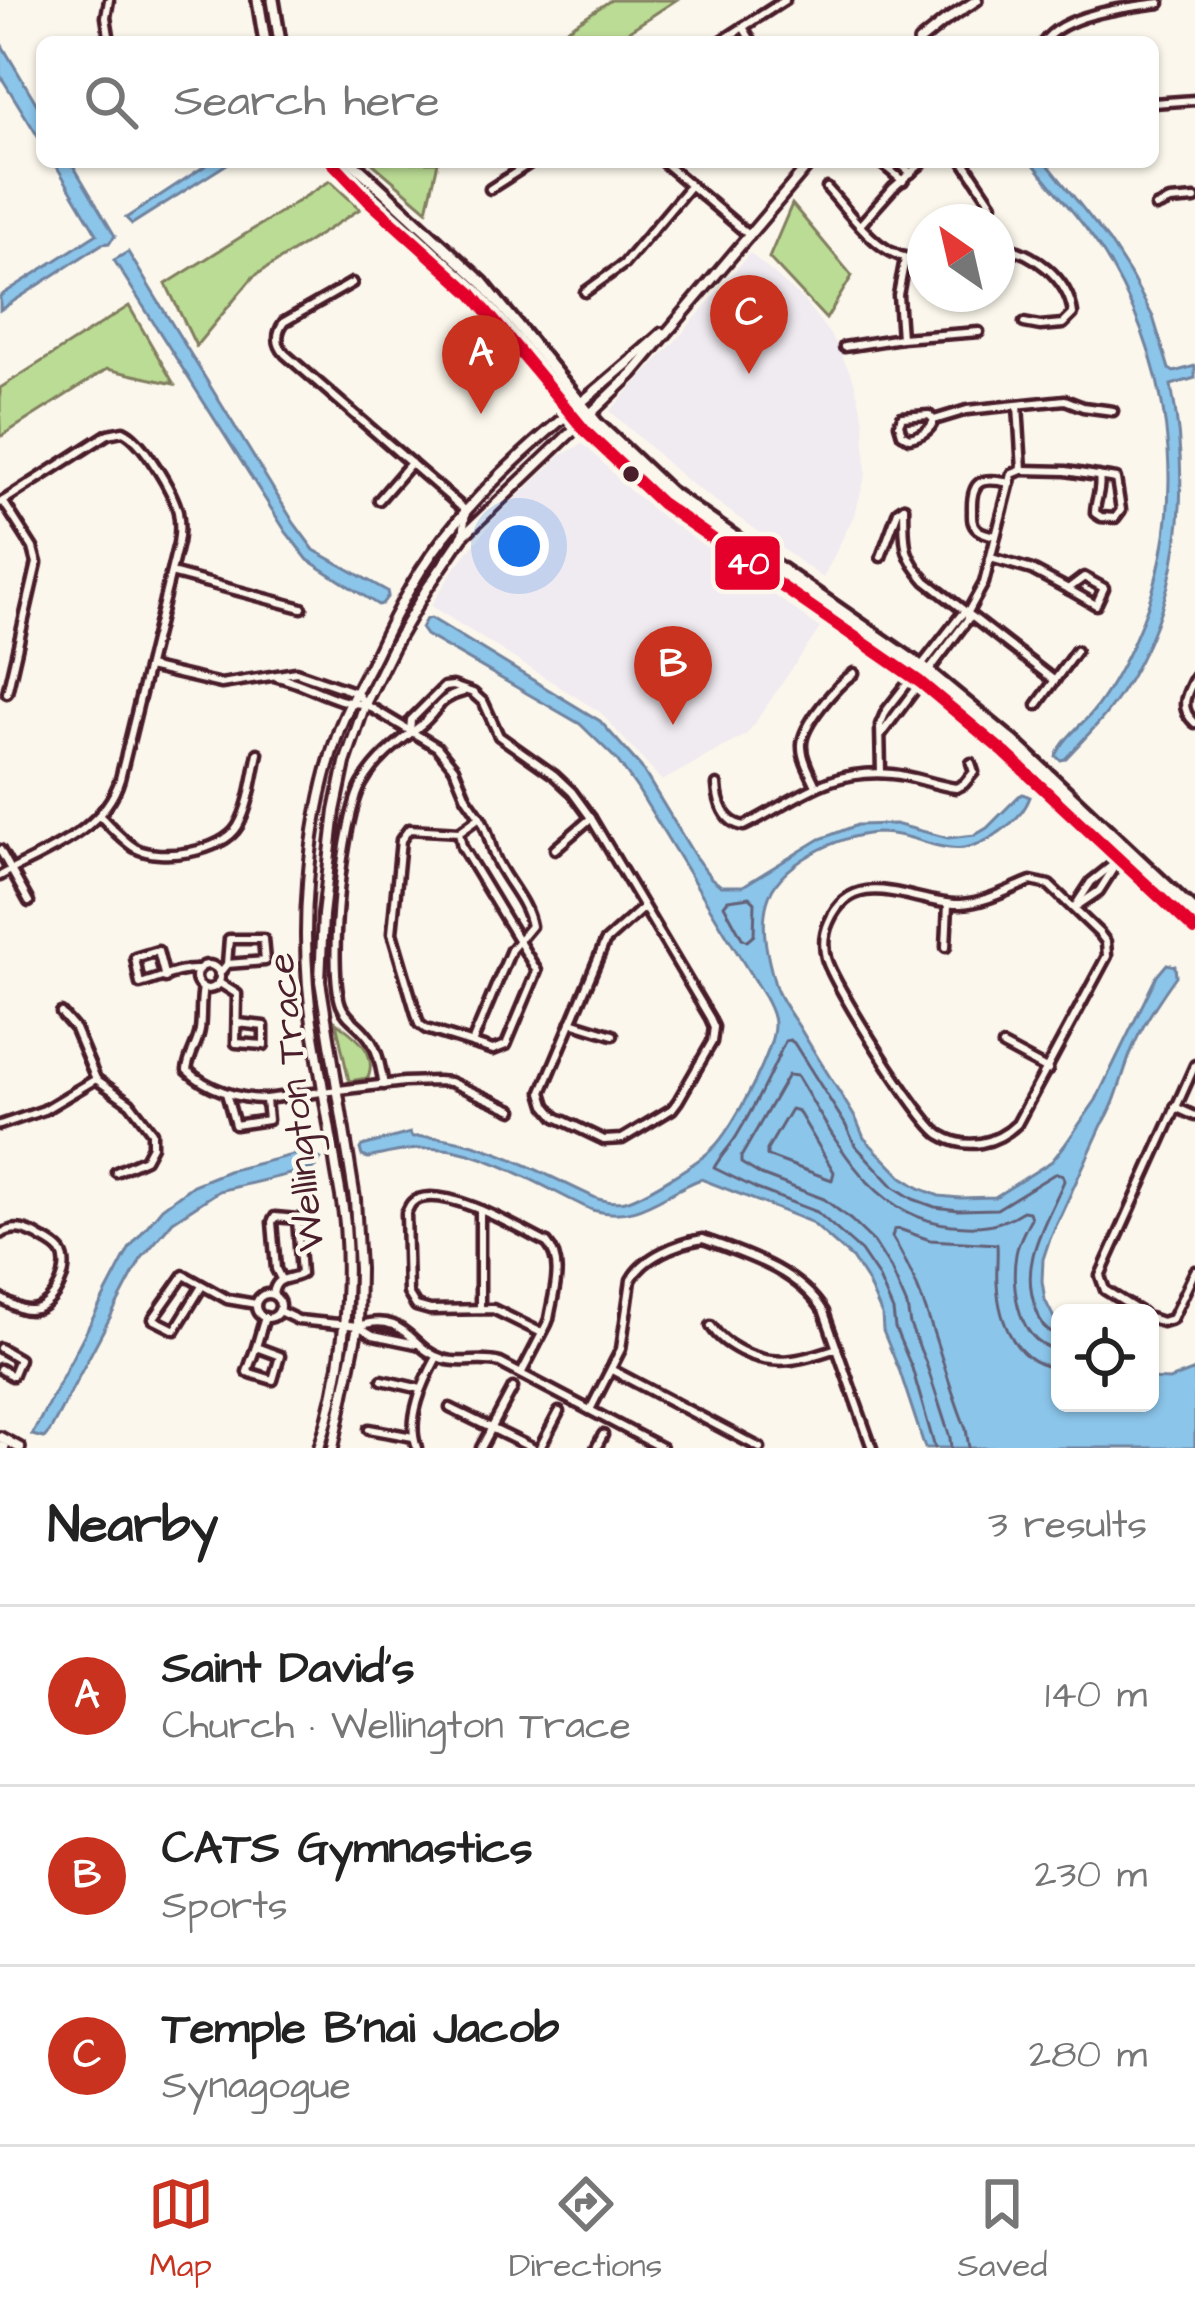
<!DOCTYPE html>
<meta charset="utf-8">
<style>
body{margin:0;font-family:"Architects Daughter",sans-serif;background:#f2f2f2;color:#222}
.controls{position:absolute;right:36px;bottom:36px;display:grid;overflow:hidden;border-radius:18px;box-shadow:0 3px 9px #0004}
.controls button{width:108px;height:108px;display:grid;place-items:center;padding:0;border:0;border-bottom:3px solid #e0e0e0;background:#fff;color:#222;font:60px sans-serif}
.compass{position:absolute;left:907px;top:204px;width:108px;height:108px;border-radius:50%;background:#fff;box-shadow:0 3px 9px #0004;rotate:326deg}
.you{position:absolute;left:519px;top:546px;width:42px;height:42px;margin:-30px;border:9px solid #fff;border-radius:50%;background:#1a73e8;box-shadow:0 0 0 18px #1a73e833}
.badge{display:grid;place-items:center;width:78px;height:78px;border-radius:50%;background:#c8321e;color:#fff;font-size:39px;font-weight:700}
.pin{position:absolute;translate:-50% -99px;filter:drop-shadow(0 3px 6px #0008)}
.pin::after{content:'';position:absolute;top:63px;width:42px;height:36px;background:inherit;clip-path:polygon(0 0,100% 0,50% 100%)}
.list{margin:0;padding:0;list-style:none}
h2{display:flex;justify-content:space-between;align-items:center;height:156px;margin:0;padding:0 48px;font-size:51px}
h2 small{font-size:39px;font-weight:400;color:#767676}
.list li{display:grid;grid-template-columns:78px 1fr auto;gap:36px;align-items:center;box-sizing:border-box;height:180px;padding:0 48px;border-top:3px solid #e0e0e0}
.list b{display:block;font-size:45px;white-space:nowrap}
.list p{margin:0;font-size:39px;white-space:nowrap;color:#767676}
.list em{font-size:39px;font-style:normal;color:#767676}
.icon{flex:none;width:66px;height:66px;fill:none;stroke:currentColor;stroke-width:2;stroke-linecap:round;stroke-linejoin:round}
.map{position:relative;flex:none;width:1195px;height:1448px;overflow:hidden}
.search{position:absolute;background:#fff;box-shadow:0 3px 9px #0004;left:36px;right:36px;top:36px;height:132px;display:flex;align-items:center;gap:30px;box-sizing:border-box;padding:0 42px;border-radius:18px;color:#767676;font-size:45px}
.sheet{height:696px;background:#fff}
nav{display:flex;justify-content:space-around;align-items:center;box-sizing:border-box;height:168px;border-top:3px solid #e0e0e0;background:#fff;font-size:33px;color:#767676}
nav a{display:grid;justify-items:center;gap:6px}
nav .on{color:#c8321e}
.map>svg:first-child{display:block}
</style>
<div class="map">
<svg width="1195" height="1448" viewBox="0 0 1195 1448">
<rect width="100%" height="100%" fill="#fbf7ec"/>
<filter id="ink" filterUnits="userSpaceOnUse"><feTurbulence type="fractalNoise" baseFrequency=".00833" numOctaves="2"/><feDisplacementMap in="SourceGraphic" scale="24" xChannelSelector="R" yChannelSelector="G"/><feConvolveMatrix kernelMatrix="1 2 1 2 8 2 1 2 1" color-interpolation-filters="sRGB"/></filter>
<g filter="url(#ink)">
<g fill="#f0eaf1">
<polygon points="750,253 804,301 834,340 854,381 864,421 866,474 855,513 823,578 685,479 610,411 680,336"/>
<polygon points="584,443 630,491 820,628 747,734 662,781 600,712 431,606 452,572 492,522 560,456"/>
</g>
<g fill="#bbdc95" stroke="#827e60" stroke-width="3">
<polygon points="611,0 676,0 612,42 547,42"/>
<polygon points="371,162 438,162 427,210"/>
<polygon points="330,181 360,209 253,277 196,346 166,284"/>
<polygon points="792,204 852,276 826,319 769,258"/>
<polygon points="129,306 174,384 107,369 0,437 0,388"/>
<path d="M 336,1022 C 355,1036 378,1051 368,1078 L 349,1081 Z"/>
</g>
<g fill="#8bc5ea" stroke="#71839e" stroke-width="3">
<polygon points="0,42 42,113 42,143 0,75"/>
<polygon points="54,162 71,162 115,236 109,243 102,244 0,310 0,296 97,234"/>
<polygon points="211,162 230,162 132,224 126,218"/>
<path d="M 1032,162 L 1046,162 L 1109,241 L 1130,274 L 1153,317 L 1169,369 L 1174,372 L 1195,366 L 1195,378 L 1171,385 C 1192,491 1181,603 1119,696 C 1104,719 1084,739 1065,759 L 1060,760 L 1056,756 C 1063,739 1079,727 1091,714 C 1108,693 1122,667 1133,643 C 1190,518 1177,381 1110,264 C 1089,228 1058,195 1032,162 Z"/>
<polygon points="128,252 294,523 314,550 387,591 388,596 382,604 378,605 308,560 286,532 114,260"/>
<path d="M 431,618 L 600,721 L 641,767 L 696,858 L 711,878 L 721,886 L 743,886 L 820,839 L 857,825 L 895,824 L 948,838 L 975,835 L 987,828 L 1019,796 L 1023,794 L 1030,797 C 1025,811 1014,822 1001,831 C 950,869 928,833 878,833 C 840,834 777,864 767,903 C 760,929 768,960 775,985 C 779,999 790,1013 798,1025 C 817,1057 837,1088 856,1119 L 864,1138 L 902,1177 L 919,1188 L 939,1196 L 960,1198 L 995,1197 L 1052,1161 L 1064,1146 L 1096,1100 L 1156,977 L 1167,964 L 1175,966 L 1176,976 C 1161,997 1145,1020 1135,1043 C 1122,1071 1118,1101 1102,1125 L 1049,1241 L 1043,1259 L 1042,1281 L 1045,1300 L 1060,1330 L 1060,1403 L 1150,1403 L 1150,1379 L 1169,1380 L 1195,1370 L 1195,1448 L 925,1448 L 900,1372 L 883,1331 L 882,1315 L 867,1281 L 852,1258 L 811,1222 L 701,1179 C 661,1194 638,1223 592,1210 C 551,1191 486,1152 443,1149 C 417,1147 393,1152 368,1158 L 362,1156 L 360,1149 L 362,1146 L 410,1133 L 412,1137 C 478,1134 540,1173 598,1199 C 608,1202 615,1203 625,1201 C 642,1197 701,1161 713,1148 C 732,1130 775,1050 774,1024 C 774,1014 769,1006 765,998 L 637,788 L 617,760 L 580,724 L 426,635 L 421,628 L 426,619 Z"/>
<polygon points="304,1152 321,1159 315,1168 219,1191 173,1221 141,1259 50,1431 44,1438 32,1435 130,1247 162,1208 193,1185 228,1171"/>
</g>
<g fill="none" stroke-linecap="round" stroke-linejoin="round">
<g stroke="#646177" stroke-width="3">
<polygon points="750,897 755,902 754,935 747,941 742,938 724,905 728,900"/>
<polygon points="791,1109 798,1111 834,1172 832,1180 767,1156 767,1150"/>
<path d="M 935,1448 L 912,1368 L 895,1328 L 893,1311 L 878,1276 L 861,1251 L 817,1212 L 757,1189 L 714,1168 C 719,1158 729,1148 736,1137 C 755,1106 771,1074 785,1041 L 790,1040 L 794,1043 L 845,1124 L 855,1145 L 894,1187 L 913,1199 L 935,1207 L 958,1210 L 997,1209 L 1056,1173 L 1063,1175 L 1064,1181 C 1046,1223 1018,1262 1036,1309 C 1041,1323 1044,1333 1060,1335"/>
<path d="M 951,1448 L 950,1438 L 926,1363 L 910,1325 L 907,1306 L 891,1269 L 874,1242 L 851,1220 L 824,1199 L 761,1175 L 741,1163 L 741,1157 L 788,1075 L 797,1076 C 836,1139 869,1216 952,1225 C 979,1228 1000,1226 1023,1211 L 1029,1212 L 1031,1218 C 1025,1229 1018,1242 1016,1254 C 1010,1288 1019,1347 1060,1350"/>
<path d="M 969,1448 L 966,1429 C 940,1365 929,1296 892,1237 L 894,1230 L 899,1229 L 930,1240 L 997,1244 C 998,1256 996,1270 997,1283 C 999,1322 1016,1366 1060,1368"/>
</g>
<g stroke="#4a1f2b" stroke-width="15">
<g id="minor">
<polyline points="109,0 106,17 110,42"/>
<polyline points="743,27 752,42"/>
<polyline points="720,42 785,0"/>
<path d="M 1044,42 C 1063,14 1128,7 1160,3"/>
<polyline points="1153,103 1195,100"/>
<polyline points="663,162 750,236"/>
<polyline points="880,162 903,181"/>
<polyline points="898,162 911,173"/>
<polyline points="964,162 992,204"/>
<path d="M 827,188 C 853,216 882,264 925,259"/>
<polyline points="490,189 532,162"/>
<polyline points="1156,207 1170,201 1195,199"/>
<polyline points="861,224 893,188 923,162"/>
<path d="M 997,247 C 1031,248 1069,279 1073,314 L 1063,324 L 1040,326 L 1024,323"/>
<path d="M 352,283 L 284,322 C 276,333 276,344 285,354 L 466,511 L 463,536"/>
<polyline points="585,292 624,264 690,186"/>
<polyline points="901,338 898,295 905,259"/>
<polyline points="844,347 901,338 979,332"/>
<path d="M 934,420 C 930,432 920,436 909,438 L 902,434 L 899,424 L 902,417 L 929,415 L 934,420 L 967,410 L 1065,400 L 1083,407 L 1113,411"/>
<path d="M 1023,470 L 1066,471 L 1116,479 L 1121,510 L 1115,518 L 1101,517 L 1095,513 C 1095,499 1102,490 1099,476"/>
<polyline points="379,500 411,463"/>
<polyline points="3,501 33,548 37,563 7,693"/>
<path d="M 0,503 L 108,434 L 123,431 C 142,439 173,491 178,512 C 180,523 180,532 178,543 L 120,779 C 104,832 45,851 0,876"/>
<path d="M 904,507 C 905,543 901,553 926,581 L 1055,681"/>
<path d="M 996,536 C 991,535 981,533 977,529 C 971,523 972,518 972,510 C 971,479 982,477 1010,483"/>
<polyline points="881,557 898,511 904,507"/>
<polyline points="991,558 1032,570 1068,589"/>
<polyline points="171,573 302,608"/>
<polygon points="1084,577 1104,588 1096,605 1068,589"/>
<polyline points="148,667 221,684 296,672 357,693 365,704 437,747 454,768 466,797 480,817 459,832 409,829 401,840 392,933 419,1024 426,1029 493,1050 506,1045 537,971 462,847 459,832"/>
<path d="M 277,677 C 307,683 335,704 365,704"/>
<path d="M 1195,677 C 1186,695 1178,708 1195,723"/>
<polyline points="1037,705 1076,651"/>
<polyline points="410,731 411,720 444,687 453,686 473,693 484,703 499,736 554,775 572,792 591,818 710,1018 714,1027 712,1042 678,1101 672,1109 622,1139 604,1140 556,1117 546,1105 542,1092 605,942 644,907"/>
<polyline points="882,733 968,619 968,612 984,583 1012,474 1022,470 1018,405"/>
<polyline points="881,773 880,725 886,711 961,615 968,612"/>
<path d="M 717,785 C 718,802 724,823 744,826 C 797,800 827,768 892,774 C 914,776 934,785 956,788 L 964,784 L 974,772 L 971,763"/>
<path d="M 816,786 C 811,774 802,760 802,747 C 800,726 838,684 854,673"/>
<path d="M 100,816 C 111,827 122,840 135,848 C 160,862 223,852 238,826 C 250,805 253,776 258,753"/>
<polyline points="555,849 591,818"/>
<polyline points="0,850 29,902"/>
<path d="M 1031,881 L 1049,885 L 1100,934 L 1106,942 L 1107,956 L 1017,1124 C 996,1144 967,1151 941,1135 C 921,1123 832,983 826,958 C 823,946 824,933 829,922 C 855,862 916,906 961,904 C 987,902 1008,890 1031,881 Z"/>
<polyline points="1077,906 1099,891 1113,869"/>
<polyline points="1074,908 1091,882 1129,852"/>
<polyline points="946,947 948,904"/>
<circle cx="208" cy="977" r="12"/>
<polyline points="219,974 227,964 229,939 263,939 265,961 227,964"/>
<path d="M 165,978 L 158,951 L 135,958 L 140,984 C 160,979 177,969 198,970"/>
<polyline points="218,982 237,994 236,1043 264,1045 264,1026 238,1023"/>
<path d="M 203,988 C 200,1002 202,1015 200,1030 C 198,1044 189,1055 187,1070 C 207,1089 238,1099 265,1099 L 404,1082 L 437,1081 L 450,1082 L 513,1110"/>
<polyline points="61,1013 75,1029 96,1079 130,1103 152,1132 152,1146 145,1159 116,1172"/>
<polyline points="571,1022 613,1035"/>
<path d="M 472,1043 L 511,950 L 531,926 C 526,899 504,880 494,855 C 489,841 488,829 480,817"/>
<polyline points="1003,1046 1048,1070"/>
<path d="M 384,1085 C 380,1067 379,1048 365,1033 C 357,1023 346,1018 341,1005 C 327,967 342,819 362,784 C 376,759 399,742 421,725 C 439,710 437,699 463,692"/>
<polyline points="226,1093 235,1125 268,1120 266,1100"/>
<polyline points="1175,1107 1195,1116"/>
<polyline points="0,1125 44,1110 96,1079"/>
<polyline points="480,1210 480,1309"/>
<path d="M 0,1234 C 14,1227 22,1228 36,1235 C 44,1240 55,1244 61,1252 C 72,1268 55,1304 36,1309 C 23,1313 11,1304 0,1298"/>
<polyline points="202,1286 175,1330 153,1319 184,1275 227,1299 256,1304"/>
<path d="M 273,1294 C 276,1275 288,1281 301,1274 L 297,1219 L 275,1217 L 272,1222 L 276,1269 L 281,1279"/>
<circle cx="268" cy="1306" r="12"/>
<polyline points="279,1311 298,1320 358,1326 373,1335 416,1344"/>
<polyline points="1142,1313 1105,1290 1100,1276 1195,1065"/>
<polyline points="1150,1318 1162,1322 1172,1319 1195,1271"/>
<path d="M 358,1326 C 406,1310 411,1350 443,1359 C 461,1365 481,1357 500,1363 L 662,1448"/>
<path d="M 711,1326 C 719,1338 728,1344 741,1351 C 775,1368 802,1360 837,1348"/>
<polyline points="256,1347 247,1372 273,1380 280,1356 256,1347 265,1317"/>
<polyline points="0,1348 19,1359 12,1376 0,1369"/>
<polyline points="612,1370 760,1448"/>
<path d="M 521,1374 L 547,1324 L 549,1319 C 553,1294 565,1263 547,1243 C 519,1229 449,1187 418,1199 C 410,1202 410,1206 406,1213 L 408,1293 L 416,1306 L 430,1310 L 493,1309 L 542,1333"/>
<polyline points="382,1380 421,1389"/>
<polyline points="450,1408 532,1448"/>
<path d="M 590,1410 L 621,1349 L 631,1280 C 643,1257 678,1243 703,1239 C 747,1255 799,1271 824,1312 L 872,1448"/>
<polyline points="369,1429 413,1437"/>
<path d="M 417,1448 C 406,1419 423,1383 437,1357"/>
<polyline points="481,1448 513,1388"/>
<polyline points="540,1448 559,1412"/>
<polyline points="596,1448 603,1435"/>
</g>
</g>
<g stroke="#4a1f2b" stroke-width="16">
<g id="tertiary">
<polyline points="919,42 945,21 977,0"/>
<polyline points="0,1437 20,1448"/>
<polyline points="0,1446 4,1448"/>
<path d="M 319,1448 C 342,1377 351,1298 345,1224 C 343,1203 338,1182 335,1161 C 328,1119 321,1077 314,1035 C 298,937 306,824 339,730 C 348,705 363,680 375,656 C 397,609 421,564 455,524 C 514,452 593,396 662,333"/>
<polyline points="333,1448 358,1326 359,1269 355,1199 320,981 323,915 335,811 345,763 365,704 393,647 426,590 463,536 632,374 811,162"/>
</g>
</g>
<g stroke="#4a1f2b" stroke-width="18">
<g id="secondary">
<polyline points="258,0 265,42"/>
<polyline points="273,0 280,42"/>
<polyline points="332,162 369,201 472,294 586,432 661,503 920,682 1005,753 1195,930"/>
<polyline points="352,162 482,282 597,423 670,492 928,671 1014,742 1195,912"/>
</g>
</g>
<use href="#minor" stroke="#fbf7ec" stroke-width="6"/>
<use href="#tertiary" stroke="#fbf7ec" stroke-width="8"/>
<use href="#secondary" stroke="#fbf7ec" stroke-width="9"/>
<g stroke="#fbf7ec" stroke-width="21">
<polyline id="bus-1" points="332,162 369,201 472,294 586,432 661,503 920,682 1005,753 1195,930"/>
</g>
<use href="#bus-1" stroke="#e4002b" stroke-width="12"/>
</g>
</g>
<circle fill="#4a1f2b" stroke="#fbf7ec" stroke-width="4.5" cx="631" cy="474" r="10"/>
<g text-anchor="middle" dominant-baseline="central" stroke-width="9" stroke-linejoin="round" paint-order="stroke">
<g font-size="39" fill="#4a1f2b" stroke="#fbf7ec">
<text transform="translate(297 1102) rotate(-96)">Wellington Trace</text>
</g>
</g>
<rect stroke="#fbf7ec" stroke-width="4.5" x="713" y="534" width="69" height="58" rx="12" fill="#e4002b"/>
<g font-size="33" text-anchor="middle" font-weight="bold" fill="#fff">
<text x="748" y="574">40</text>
</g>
</svg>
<div class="controls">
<button><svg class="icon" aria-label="locate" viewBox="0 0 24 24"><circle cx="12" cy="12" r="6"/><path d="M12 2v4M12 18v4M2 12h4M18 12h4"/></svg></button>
</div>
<svg class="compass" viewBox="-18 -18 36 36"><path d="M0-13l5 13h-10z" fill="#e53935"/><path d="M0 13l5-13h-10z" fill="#767676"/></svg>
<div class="you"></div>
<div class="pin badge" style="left:481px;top:414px">A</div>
<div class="pin badge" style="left:673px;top:725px">B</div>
<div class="pin badge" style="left:749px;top:374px">C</div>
<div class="search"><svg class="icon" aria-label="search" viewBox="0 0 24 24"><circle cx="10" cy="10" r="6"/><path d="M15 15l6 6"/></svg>Search here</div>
</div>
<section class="sheet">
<h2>Nearby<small>3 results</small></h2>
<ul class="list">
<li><span class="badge">A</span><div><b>Saint David's</b><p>Church · Wellington Trace</p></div><em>140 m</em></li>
<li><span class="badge">B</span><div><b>CATS Gymnastics</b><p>Sports</p></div><em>230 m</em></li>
<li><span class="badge">C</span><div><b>Temple B'nai Jacob</b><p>Synagogue</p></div><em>280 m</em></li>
</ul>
</section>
<nav>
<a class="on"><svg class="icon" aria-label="map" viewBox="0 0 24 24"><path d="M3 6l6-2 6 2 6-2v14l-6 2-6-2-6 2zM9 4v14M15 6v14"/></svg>Map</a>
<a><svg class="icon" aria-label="directions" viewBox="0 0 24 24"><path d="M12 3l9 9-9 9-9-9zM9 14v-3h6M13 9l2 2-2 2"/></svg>Directions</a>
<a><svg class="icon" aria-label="saved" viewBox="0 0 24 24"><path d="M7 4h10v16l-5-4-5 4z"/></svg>Saved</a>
</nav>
